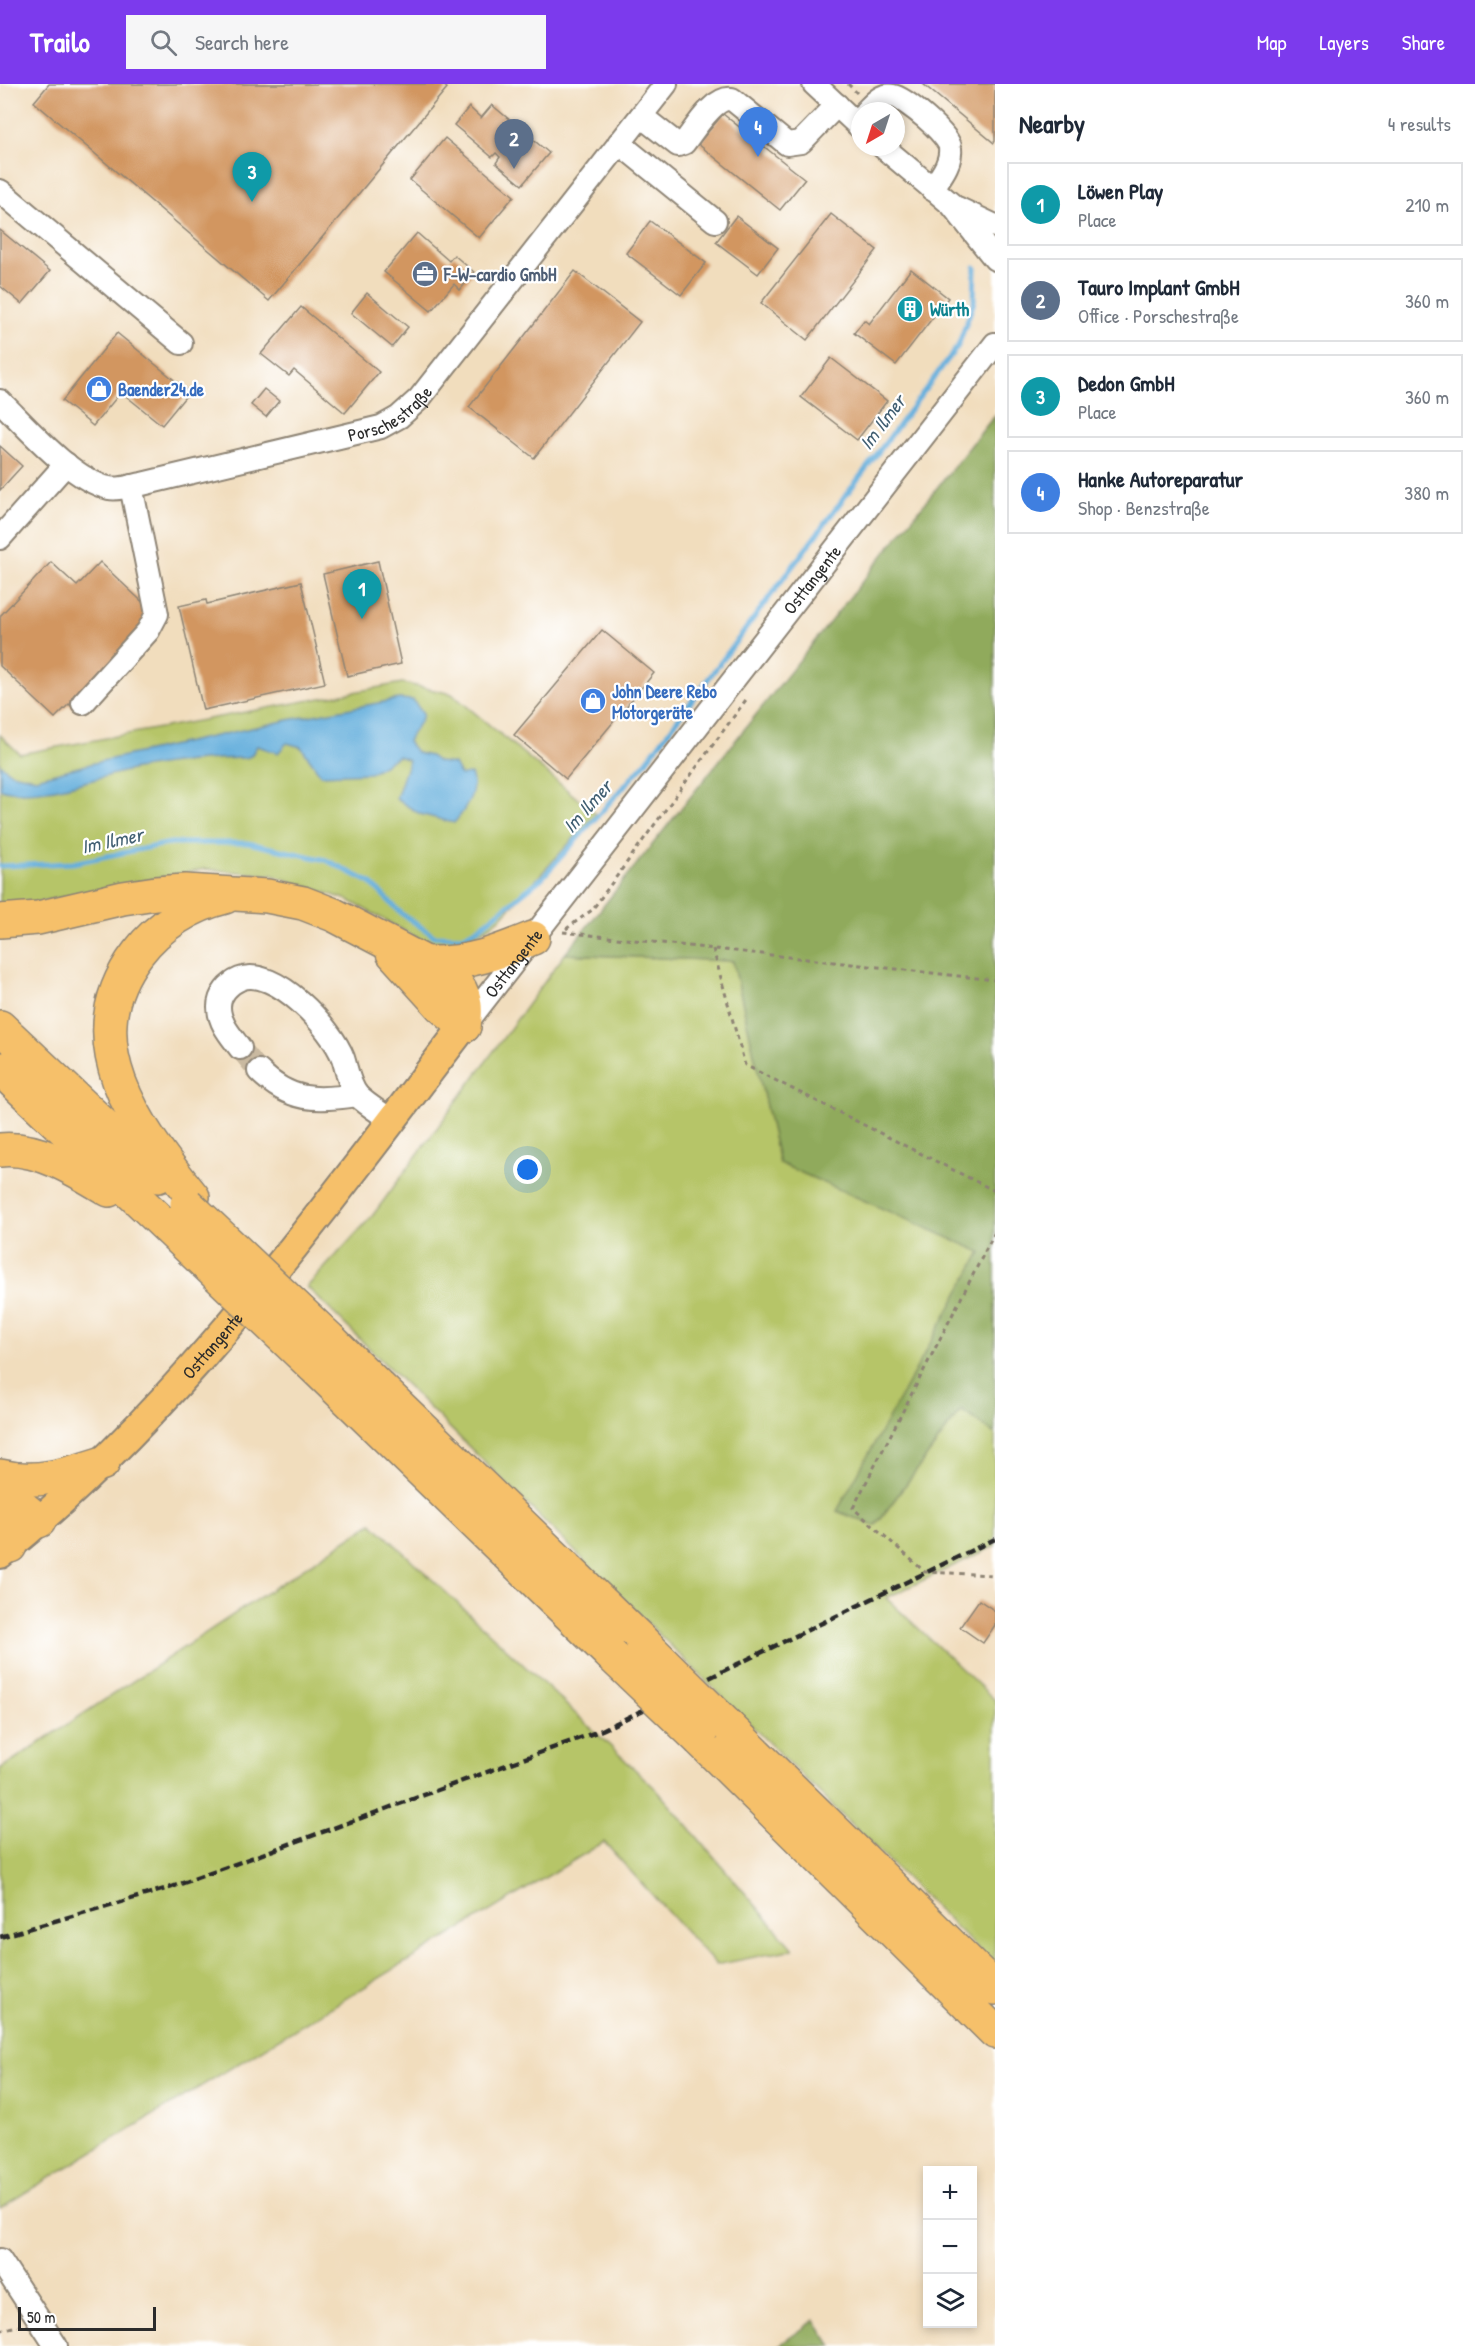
<!DOCTYPE html>
<meta charset="utf-8">
<style>
body{margin:0;font-family:"Patrick Hand",sans-serif;background:#f6f6f7;color:#1f2937}
.controls{position:absolute;right:18px;bottom:18px;display:grid;overflow:hidden;border-radius:0px;box-shadow:0 3px 9px #0003}
.controls button{width:54px;height:54px;display:grid;place-items:center;padding:0;border:0;border-bottom:2px solid #e0e1e3;background:#fff;color:#1f2937;font:30px sans-serif}
.compass{position:absolute;left:851px;top:18px;width:54px;height:54px;border-radius:50%;background:#fff;box-shadow:0 3px 9px #0003;rotate:219deg}
.scale{position:absolute;left:18px;bottom:15px;width:138px;box-sizing:border-box;padding-left:6px;border:3px solid #2b2b2b;border-top:0;font-size:16px;line-height:21px;white-space:nowrap;color:#2b2b2b;-webkit-text-stroke:4px #fff;paint-order:stroke}
.you{position:absolute;left:528px;top:1086px;width:21px;height:21px;margin:-15px;border:4px solid #fff;border-radius:50%;background:#1a73e8;box-shadow:0 0 0 9px #1a73e833}
.badge{display:grid;place-items:center;width:39px;height:39px;border-radius:50%;background:#7c3aed;color:#fff;font-size:20px;font-weight:700}
.pin{position:absolute;translate:-50% -50px;filter:drop-shadow(0 2px 3px #0008)}
.pin::after{content:'';position:absolute;top:32px;width:21px;height:18px;background:inherit;clip-path:polygon(0 0,100% 0,50% 100%)}
.list{margin:0;padding:0;list-style:none}
h2{display:flex;justify-content:space-between;align-items:center;height:78px;margin:0;padding:0 24px;font-size:26px}
h2 small{font-size:20px;font-weight:400;color:#747a83}
.list li{display:grid;grid-template-columns:39px 1fr auto;gap:18px;align-items:center;box-sizing:border-box;height:84px;margin:0 12px 12px;padding:0 12px;border:2px solid #e0e1e3;border-radius:0px}
.list b{display:block;font-size:22px;white-space:nowrap}
.list p{margin:0;font-size:20px;white-space:nowrap;color:#747a83}
.list em{font-size:20px;font-style:normal;color:#747a83}
.icon{flex:none;width:33px;height:33px;fill:none;stroke:currentColor;stroke-width:2;stroke-linecap:round;stroke-linejoin:round}
.map{position:relative;flex:none;width:995px;height:2262px;overflow:hidden}
header{display:flex;align-items:center;gap:36px;box-sizing:border-box;height:84px;padding:0 30px;background:#7c3aed;color:#fff}
header strong{font-size:28px}
nav{display:flex;gap:33px;margin-inline-start:auto;font-size:21px}
.search{width:420px;height:54px;background:#f6f6f7;display:flex;align-items:center;gap:15px;box-sizing:border-box;padding:0 21px;border-radius:0px;color:#747a83;font-size:22px}
main{display:flex}
aside{flex:1;background:#fff}
.map>svg:first-child{display:block}
</style>
<header>
<strong>Trailo</strong>
<div class="search"><svg class="icon" aria-label="search" viewBox="0 0 24 24"><circle cx="10" cy="10" r="6"/><path d="M15 15l6 6"/></svg>Search here</div>
<nav><a>Map</a><a>Layers</a><a>Share</a></nav>
</header>
<main>
<div class="map">
<svg width="995" height="2262" viewBox="0 0 995 2262">
<rect width="100%" height="100%" fill="#fff"/>
<filter id="ink" filterUnits="userSpaceOnUse"><feTurbulence type="fractalNoise" baseFrequency=".0167" numOctaves="2"/><feDisplacementMap in="SourceGraphic" scale="12" xChannelSelector="R" yChannelSelector="G"/><feConvolveMatrix kernelMatrix="1 2 1 2 8 2 1 2 1" color-interpolation-filters="sRGB"/></filter>
<filter id="wash" filterUnits="userSpaceOnUse"><feTurbulence type="fractalNoise" baseFrequency=".008" numOctaves="4" result="noise"/><feDisplacementMap in="SourceGraphic" scale="24" xChannelSelector="R" yChannelSelector="G"/><feGaussianBlur stdDeviation="1.35" result="paint"/><feColorMatrix in="noise" values="0 0 0 0 0 0 0 0 0 0 0 0 0 0 0 0 0 1.4 0 .05"/><feComposite in="paint" operator="in"/></filter>
<g filter="url(#wash)">
<rect width="100%" height="100%" fill="#f1ddbd"/>
<g fill="#b6c568" stroke="#70784a" stroke-width="1.5">
<polygon points="402,599 452,610 596,730 499,836 461,861 423,857 348,816 272,791 204,785 19,822 0,821 0,651 20,670"/>
<polygon points="565,870 733,877 779,1079 982,1168 837,1427 875,1442 961,1326 995,1350 995,1462 886,1514 995,1616 995,1882 307,1203 373,1131"/>
<polygon points="372,1439 656,1705 793,1865 716,1881 604,1758 0,2124 0,1685"/>
</g>
<g fill="#90aa5c" stroke="#5e6a44" stroke-width="1.5">
<polygon points="995,331 995,1350 961,1326 875,1442 837,1427 981,1168 779,1079 733,877 565,870"/>
<polygon points="815,2236 832,2262 778,2262"/>
</g>
<path fill="#63aedc" stroke="#476c84" stroke-width="1.5" d="M 399,615 L 413,616 L 423,630 C 421,642 411,646 408,658 L 417,669 L 430,672 L 438,678 L 454,680 L 460,691 L 471,690 C 478,706 465,727 454,739 L 420,730 L 396,715 L 409,676 L 398,672 L 370,689 L 321,691 L 301,663 L 287,659 L 278,669 L 257,662 L 251,672 L 246,674 C 206,674 174,678 136,685 C 95,693 41,716 0,705 L 0,680 L 11,689 L 36,694 L 102,677 L 288,636 Z"/>
<g fill="none" stroke-linecap="round" stroke-linejoin="round">
<polyline stroke="#63aedc" stroke-width="5" points="0,782 73,779 171,759 248,759 326,776 371,799 402,830 434,852 462,853 479,844 542,794 645,679 958,262 974,218 975,183"/>
</g>
<g id="blocks">
<g fill="#d29661">
<polygon points="49,0 442,0 447,4 269,217 34,18"/>
<polygon points="923,0 995,0 995,57 994,59"/>
<polygon points="492,21 549,69 522,101 496,79 500,73 496,69 492,73 454,41 469,23 481,34"/>
<polygon points="723,30 805,95 780,126 698,60"/>
<polygon points="445,54 514,112 479,154 410,96"/>
<polygon points="831,130 877,166 807,256 761,219"/>
<polygon points="736,132 778,164 758,190 716,158"/>
<polygon points="650,137 706,179 681,211 626,169"/>
<polygon points="0,146 50,187 22,220 0,202"/>
<polygon points="417,149 449,177 454,171 474,188 460,206 454,200 431,227 384,188"/>
<polygon points="911,185 948,214 896,281 854,249 864,236 869,240"/>
<polygon points="575,187 640,238 534,374 469,323"/>
<polygon points="367,209 408,243 392,263 351,229"/>
<polygon points="301,223 379,288 345,329 294,286 289,292 261,270"/>
<polygon points="117,249 189,308 162,341 121,308 93,342 62,317"/>
<polygon points="831,274 887,317 857,356 801,313"/>
<polygon points="264,305 279,317 266,333 251,321"/>
<polygon points="0,362 22,382 0,406"/>
<polygon points="378,477 401,580 347,592 323,490"/>
<polygon points="51,478 77,502 100,478 154,529 73,624 69,620 55,634 0,582 0,532"/>
<polygon points="301,498 325,599 203,626 179,522 206,516 207,520"/>
<polygon points="602,546 654,589 566,695 514,651"/>
<polygon points="979,1516 995,1527 995,1541 983,1559 960,1543"/>
</g>
</g>
</g>
<g filter="url(#ink)">
<use href="#blocks" fill-opacity="0" stroke="#8e8474" stroke-width="1.5"/>
<g fill="none" stroke-linecap="round" stroke-linejoin="round">
<polyline stroke="#c9b9a0" stroke-width="22" stroke-dasharray="22 11" stroke-linecap="butt" points="240,964 259,987"/>
<g stroke="#8e8474" stroke-width="26">
<g id="minor">
<polyline points="814,0 860,43"/>
<path d="M 866,27 C 873,20 881,9 893,12 C 905,14 949,51 950,63 C 952,79 940,93 932,105"/>
<path d="M 641,32 L 678,61 L 684,59 C 695,45 714,12 732,15 L 787,60 L 801,58 L 837,21"/>
<polyline points="619,59 715,137"/>
<polyline points="883,63 951,120 995,175"/>
<polyline points="0,107 181,259"/>
<polyline points="957,124 995,142"/>
<path id="s1" d="M 0,317 C 27,343 72,396 109,404 C 119,406 132,402 142,400 L 381,343 L 399,333 L 419,315 L 666,0"/>
<polyline points="0,454 66,380"/>
<polyline points="83,619 148,547 157,530 131,402"/>
<path id="s2" d="M 464,942 L 995,260"/>
<path d="M 240,964 C 231,952 219,939 219,923 C 219,911 228,900 240,895 C 274,881 332,944 343,974 C 347,986 349,1002 358,1012 C 367,1021 381,1029 392,1037"/>
<path d="M 259,987 C 290,1018 316,1017 357,1011"/>
<polyline points="0,2176 56,2262"/>
</g>
</g>
<g stroke="#8e8474" stroke-width="32">
<g id="major">
<path id="s3" d="M 0,1470 C 183,1322 321,1128 464,942"/>
</g>
</g>
<g stroke="#8e8474" stroke-width="36">
<g id="highway">
<path d="M 0,837 L 38,834 L 123,814 L 156,809 L 185,807 L 267,812 L 303,819 L 334,831 L 445,889 C 464,904 468,919 464,942"/>
<polyline points="393,869 441,922 464,942"/>
<path d="M 429,879 C 469,880 496,869 533,854"/>
<polyline points="0,943 158,1092"/>
<polyline points="0,985 168,1144"/>
<path d="M 0,1066 C 38,1062 78,1087 109,1106"/>
<path d="M 193,1113 C 137,1044 71,956 138,869 C 159,841 192,821 225,813"/>
<polyline points="332,1257 642,1557"/>
<polyline points="312,1281 611,1571"/>
<path d="M 0,1392 C 36,1401 69,1390 103,1379"/>
<polyline points="0,1405 39,1437"/>
<polyline points="0,1438 10,1462"/>
<polyline points="729,1643 995,1904"/>
<polyline points="700,1656 995,1948"/>
</g>
</g>
<g stroke="#8e8474" stroke-width="3" stroke-dasharray="4.5 4.5" stroke-linecap="butt">
<polyline points="848,0 857,9"/>
<polyline points="566,845 592,826 748,613"/>
<polyline points="563,848 995,896"/>
<polyline points="713,865 745,981 995,1107"/>
<polyline points="995,1148 853,1424 925,1488 995,1491"/>
<polyline points="0,2246 18,2242"/>
</g>
<use href="#minor" stroke="#fff" stroke-width="22"/>
<use href="#major" stroke="#f6c06b" stroke-width="28"/>
<use href="#highway" stroke="#f6c06b" stroke-width="33"/>
<polyline stroke="#2b2b2b" stroke-width="4.5" stroke-dasharray="9 4.5" stroke-linecap="butt" points="0,1853 172,1803 602,1646 995,1455"/>
<g stroke="#8e8474" stroke-width="36" stroke-linecap="butt">
<g id="highway-bridge">
<polyline points="187,1120 332,1257"/>
<polyline points="168,1144 312,1281"/>
<polyline points="642,1557 729,1643"/>
<polyline points="611,1571 700,1656"/>
</g>
</g>
<use href="#highway-bridge" stroke="#f6c06b" stroke-width="33"/>
</g>
</g>
<defs>
<g id="office-disc" transform="scale(1.35)"><circle r="9.5" fill="#5c6f8a" stroke="#fff"/><path d="M-6-3h4V-5.5h4V-3h4V5H-6ZM-1-4.5V-3h2v-1.5ZM-6 0V1H6V0Z" fill="#fff"/></g>
<g id="building-disc" transform="scale(1.35)"><circle r="9.5" fill="#0f9aa8" stroke="#fff"/><path d="M-4-6H4V6H1V3H-1V6H-4ZM-2.5-4.3h1.7v1.8h-1.7ZM.8-4.3h1.7v1.8H.8ZM-2.5-1h1.7V.8h-1.7ZM.8-1h1.7V.8H.8Z" fill="#fff"/></g>
<g id="shop-disc" transform="scale(1.35)"><circle r="9.5" fill="#3f7fe0" stroke="#fff"/><path d="M-5-2.5h2.3a2.7 3.5 0 0 1 5.4 0H5L5.5 6h-11ZM-1.5-2.5h3a1.5 2.3 0 0 0-3 0Z" fill="#fff"/></g>
</defs>
<g fill-rule="evenodd">
<use href="#office-disc" x="425" y="190"/>
<use href="#building-disc" x="910" y="225"/>
<use href="#shop-disc" x="99" y="305"/>
<use href="#shop-disc" x="593" y="617"/>
</g>
<g text-anchor="middle" dominant-baseline="central" stroke-width="4.5" stroke-linejoin="round" paint-order="stroke">
<g font-size="18" font-weight="bold" fill="#4e5e75" stroke="#fff" text-anchor="start">
<text x="444" y="190">F-W-cardio GmbH</text>
</g>
<g font-size="18" font-weight="bold" fill="#0d838f" stroke="#fff" text-anchor="start">
<text x="930" y="225">Würth</text>
</g>
<g font-size="18" font-weight="bold" fill="#366cbe" stroke="#fff" text-anchor="start">
<text x="118" y="305">Baender24.de</text>
<text x="612" y="607">John Deere Rebo<tspan x="612" dy="21">Motorgeräte</tspan></text>
</g>
<g font-size="18" fill="#2b2b2b" stroke="#fff">
<text stroke="none"><textPath href="#s1" startOffset="434">Porschestraße</textPath></text>
<text stroke="none"><textPath href="#s2" startOffset="566">Osttangente</textPath></text>
<text stroke="none"><textPath href="#s2" startOffset="80">Osttangente</textPath></text>
<text stroke="none"><textPath href="#s3" startOffset="298">Osttangente</textPath></text>
</g>
<g font-size="20" font-style="italic" fill="#415f72" stroke="#fff">
<text transform="translate(882 338) rotate(-53)">Im Ilmer</text>
<text transform="translate(587 722) rotate(-48)">Im Ilmer</text>
<text transform="translate(112 756) rotate(-12)">Im Ilmer</text>
</g>
</g>
</svg>
<div class="controls">
<button>+</button>
<button>−</button>
<button><svg class="icon" aria-label="layers" viewBox="0 0 24 24"><path d="M12 4l9 5-9 5-9-5zM3 14l9 5 9-5"/></svg></button>
</div>
<svg class="compass" viewBox="-18 -18 36 36"><path d="M0-13l5 13h-10z" fill="#e53935"/><path d="M0 13l5-13h-10z" fill="#747a83"/></svg>
<div class="scale">50 m</div>
<div class="you"></div>
<div class="pin badge" style="left:362px;top:535px;background:#0f9aa8">1</div>
<div class="pin badge" style="left:514px;top:85px;background:#5c6f8a">2</div>
<div class="pin badge" style="left:252px;top:118px;background:#0f9aa8">3</div>
<div class="pin badge" style="left:758px;top:73px;background:#3f7fe0">4</div>
</div>
<aside>
<h2>Nearby<small>4 results</small></h2>
<ul class="list">
<li><span class="badge" style="background:#0f9aa8">1</span><div><b>Löwen Play</b><p>Place</p></div><em>210 m</em></li>
<li><span class="badge" style="background:#5c6f8a">2</span><div><b>Tauro Implant GmbH</b><p>Office · Porschestraße</p></div><em>360 m</em></li>
<li><span class="badge" style="background:#0f9aa8">3</span><div><b>Dedon GmbH</b><p>Place</p></div><em>360 m</em></li>
<li><span class="badge" style="background:#3f7fe0">4</span><div><b>Hanke Autoreparatur</b><p>Shop · Benzstraße</p></div><em>380 m</em></li>
</ul>
</aside>
</main>
